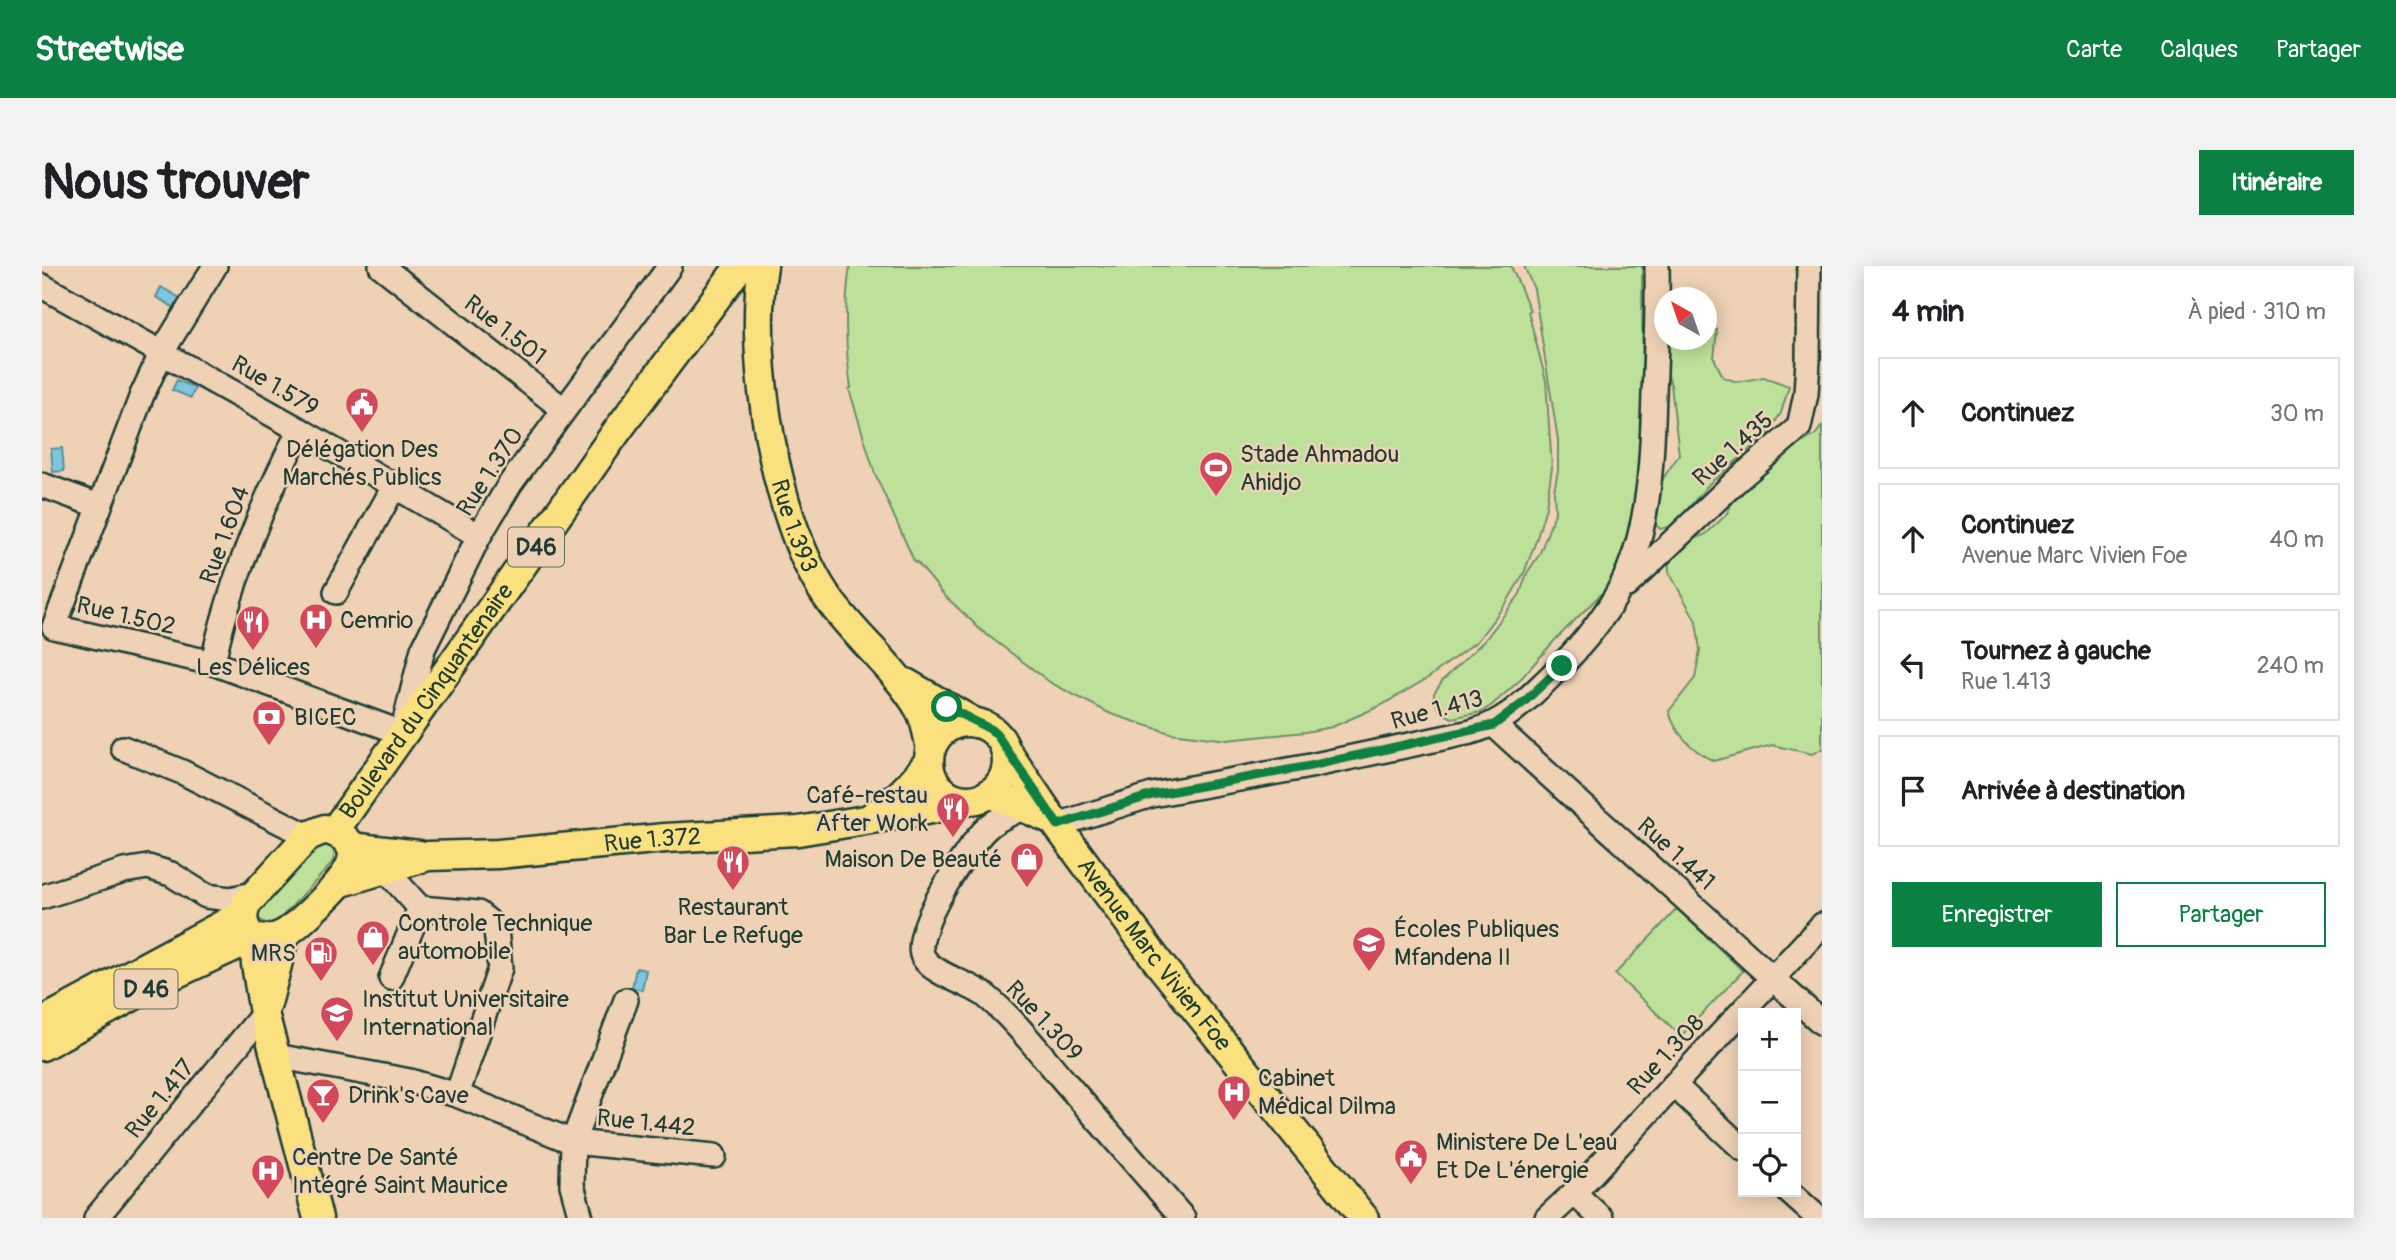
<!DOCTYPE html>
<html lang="fr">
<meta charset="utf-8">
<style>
body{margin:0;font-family:Pangolin,sans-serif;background:#f2f2f2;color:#202124}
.controls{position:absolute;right:21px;bottom:21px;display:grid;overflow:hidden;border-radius:0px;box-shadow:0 4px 18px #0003}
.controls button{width:63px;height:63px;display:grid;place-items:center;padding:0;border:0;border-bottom:2px solid #e0e0e0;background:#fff;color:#202124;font:35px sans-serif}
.compass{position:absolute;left:1612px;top:21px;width:63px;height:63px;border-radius:50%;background:#fff;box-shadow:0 4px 18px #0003;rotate:320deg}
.stop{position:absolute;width:21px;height:21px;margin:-16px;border:5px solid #0b8043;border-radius:50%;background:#fff}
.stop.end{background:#0b8043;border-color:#fff;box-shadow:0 2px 7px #0008}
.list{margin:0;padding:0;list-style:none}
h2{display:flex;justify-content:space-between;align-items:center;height:91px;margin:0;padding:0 28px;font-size:30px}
h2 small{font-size:23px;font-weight:400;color:#757577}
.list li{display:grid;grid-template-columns:46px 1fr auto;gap:21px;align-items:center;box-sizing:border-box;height:112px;margin:0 14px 14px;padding:0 14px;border:2px solid #e0e0e0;border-radius:0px}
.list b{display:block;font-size:26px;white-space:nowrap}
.list p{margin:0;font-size:23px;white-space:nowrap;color:#757577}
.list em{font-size:23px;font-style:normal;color:#757577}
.actions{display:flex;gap:14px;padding:21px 28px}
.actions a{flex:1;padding:16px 0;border:2px solid #0b8043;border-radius:0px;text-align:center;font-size:24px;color:#0b8043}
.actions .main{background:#0b8043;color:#fff}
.icon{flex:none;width:38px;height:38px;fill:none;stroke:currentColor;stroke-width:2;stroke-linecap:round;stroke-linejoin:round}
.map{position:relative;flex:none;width:1780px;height:952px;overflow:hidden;border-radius:0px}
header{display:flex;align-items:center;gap:42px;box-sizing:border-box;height:98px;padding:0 35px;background:#0b8043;color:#fff}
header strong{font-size:33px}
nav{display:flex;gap:38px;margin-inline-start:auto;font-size:24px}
.intro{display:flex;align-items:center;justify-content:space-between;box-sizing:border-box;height:168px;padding:0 42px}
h1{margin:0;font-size:49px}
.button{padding:18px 32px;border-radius:0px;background:#0b8043;color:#fff;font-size:24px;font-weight:700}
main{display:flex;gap:42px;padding:0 42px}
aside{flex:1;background:#fff;border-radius:0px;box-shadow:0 4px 18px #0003}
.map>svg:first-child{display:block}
</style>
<header>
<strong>Streetwise</strong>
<nav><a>Carte</a><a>Calques</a><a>Partager</a></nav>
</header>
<div class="intro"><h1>Nous trouver</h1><a class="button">Itinéraire</a></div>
<main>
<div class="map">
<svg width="1780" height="952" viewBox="0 0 1780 952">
<rect width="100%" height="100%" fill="#efd2b6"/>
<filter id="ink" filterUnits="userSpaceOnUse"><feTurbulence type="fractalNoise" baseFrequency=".0143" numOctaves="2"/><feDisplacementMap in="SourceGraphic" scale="14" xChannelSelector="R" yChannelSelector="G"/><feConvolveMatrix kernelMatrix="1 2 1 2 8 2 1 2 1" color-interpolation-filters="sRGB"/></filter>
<g filter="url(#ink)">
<g fill="#bde19b" stroke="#6e8f68" stroke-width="2">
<path d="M 808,0 L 1469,0 L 1488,44 L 1486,45 L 1504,115 L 1510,202 L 1504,241 L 1494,275 L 1482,307 L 1465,336 L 1435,375 L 1386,412 L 1338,440 L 1290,461 L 1263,466 L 1185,474 L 1128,467 L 1069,448 L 1009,417 L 932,359 L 933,358 L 903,330 L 875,296 L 873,297 L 833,208 L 807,123 L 809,122 C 803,81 802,41 808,0 Z"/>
<polygon points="1482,0 1600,0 1601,211 1580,293 1571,313 1561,326 1513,374 1476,416 1450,439 1439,446 1410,452 1399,446 1392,435 1392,427 1401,414 1443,374 1478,328 1485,307 1497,289 1513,247 1512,225 1516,204 1516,174 1492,23"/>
<polygon points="1665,64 1675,64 1672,92 1681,111 1695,116 1722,111 1747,120 1739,147 1724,170 1667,218 1631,260 1618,263 1599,244 1637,189 1629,119 1620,92 1622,74 1664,74"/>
<path d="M 1780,160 L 1780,483 L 1770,488 L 1730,479 L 1672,495 C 1652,486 1632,467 1627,445 L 1653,412 L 1658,384 L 1654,355 L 1627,306 L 1626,290 L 1636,280 L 1664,268 L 1684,249 L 1704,210 L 1773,169 Z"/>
<path d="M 275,579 L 285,579 L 292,584 L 292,593 L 286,602 L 236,655 C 227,658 222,659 216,651 L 218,641 Z"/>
<polygon points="1635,643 1701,705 1639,770 1573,708"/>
</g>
<g fill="#7fc5e0" stroke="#598f9b" stroke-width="2">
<polygon points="119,21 138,32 133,42 114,31"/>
<polygon points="135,114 153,122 149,132 130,124"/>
<polygon points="20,182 22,205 11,206 9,183"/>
<polygon points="594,702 604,704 600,724 590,722"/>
</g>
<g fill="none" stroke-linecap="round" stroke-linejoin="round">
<g stroke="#1f3d34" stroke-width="28">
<g id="minor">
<polyline points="173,0 120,86 100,129 12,361 171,397 360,467 381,383 437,270 468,218 628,0"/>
<polyline points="339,0 521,143"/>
<polyline points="0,20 258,164 437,270"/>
<polyline points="0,219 57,240"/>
<polyline points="1585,319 1692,217 1757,161 1764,128 1766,94 1767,0"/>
<polyline points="294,326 353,219"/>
<path d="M 171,397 C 176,368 185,341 194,313 C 212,262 232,213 258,164"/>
<polyline points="1452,459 1780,757"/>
<polyline points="81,482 140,506 266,570"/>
<path d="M 982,541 C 971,547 954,553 945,562 C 926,579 868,667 881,691 C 891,709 928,717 944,730 C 973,754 998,787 1023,816 C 1062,861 1102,907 1141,952"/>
<path d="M 1015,559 L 1110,529 L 1268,500 L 1429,466 C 1464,456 1481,437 1507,412 C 1538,382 1569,346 1586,306 C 1609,250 1610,187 1612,128 C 1614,85 1616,43 1615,0"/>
<polyline points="343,603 378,642 436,647 446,655 454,664 458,702 415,829 531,876 530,919 539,952"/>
<polyline points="0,631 82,605 106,601 129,608 164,630 188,633 212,628"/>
<polyline points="349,712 378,642"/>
<polyline points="584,734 531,876 672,890"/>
<polyline points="234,790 368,815 415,829"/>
<polyline points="1632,819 1701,883"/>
<polyline points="1747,926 1776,952"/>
<polyline points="1532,927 1559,952"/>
<polyline points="54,952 222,747"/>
<polyline points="1505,952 1532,927 1780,659"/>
</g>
</g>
<g stroke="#1f3d34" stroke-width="33">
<g id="major">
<path id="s1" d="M 721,0 C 706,90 733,261 788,335 C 815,372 853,402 877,442 C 884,454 886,470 889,483"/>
<polyline points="864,417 933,457"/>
<circle cx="926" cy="495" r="39"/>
<path id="s2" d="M 963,483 L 1011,554 L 1119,700 L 1322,952"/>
<polyline points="948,527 1011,554"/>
<path d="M 832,549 C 855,534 870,517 887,495"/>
<path d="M 283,563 C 337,579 300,616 276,639 C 265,649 254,661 242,668 C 231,674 222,674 210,672 C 201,660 199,652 204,638 L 266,570 Z"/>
<path id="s3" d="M 293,564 L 575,165 L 698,0"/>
<polyline points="309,581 377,589"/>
<path id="s4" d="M 300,616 L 386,590 L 456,588 L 623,572 L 756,565 L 890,543 L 921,534"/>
<polyline points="212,672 214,698 222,747 276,952"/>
<polyline points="225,738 243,668"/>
<polyline points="0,756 201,648"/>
<polyline points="0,780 120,714 210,672"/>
</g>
</g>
<use href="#minor" stroke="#efd2b6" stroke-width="23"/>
<use href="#major" stroke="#fbe080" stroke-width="28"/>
</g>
</g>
<g fill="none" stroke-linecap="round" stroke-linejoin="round" filter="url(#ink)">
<polyline stroke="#0b8043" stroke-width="9" points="905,441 948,463 955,469 1016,559 1110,529 1268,500 1452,459 1481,437 1520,400"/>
</g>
<defs>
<g id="civic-pin" transform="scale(1.75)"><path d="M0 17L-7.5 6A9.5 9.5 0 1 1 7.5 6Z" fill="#d1495b" stroke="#efd2b6"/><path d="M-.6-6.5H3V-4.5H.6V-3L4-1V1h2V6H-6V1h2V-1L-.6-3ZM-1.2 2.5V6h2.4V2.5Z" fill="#fff"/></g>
<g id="stadium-pin" transform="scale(1.75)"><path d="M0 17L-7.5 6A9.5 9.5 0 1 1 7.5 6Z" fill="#d1495b" stroke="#efd2b6"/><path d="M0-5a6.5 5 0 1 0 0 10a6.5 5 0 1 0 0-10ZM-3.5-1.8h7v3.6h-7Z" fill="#fff"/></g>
<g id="hospital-pin" transform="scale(1.75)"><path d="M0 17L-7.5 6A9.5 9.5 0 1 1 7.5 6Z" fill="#d1495b" stroke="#efd2b6"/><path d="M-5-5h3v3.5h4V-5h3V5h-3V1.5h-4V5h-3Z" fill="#fff"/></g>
<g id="restaurant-pin" transform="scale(1.75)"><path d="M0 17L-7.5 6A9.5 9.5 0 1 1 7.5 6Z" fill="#d1495b" stroke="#efd2b6"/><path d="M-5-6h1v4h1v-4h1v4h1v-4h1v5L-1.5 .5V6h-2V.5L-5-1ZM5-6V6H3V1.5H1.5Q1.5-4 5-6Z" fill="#fff"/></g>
<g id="bank-pin" transform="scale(1.75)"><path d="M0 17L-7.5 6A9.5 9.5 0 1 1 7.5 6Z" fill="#d1495b" stroke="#efd2b6"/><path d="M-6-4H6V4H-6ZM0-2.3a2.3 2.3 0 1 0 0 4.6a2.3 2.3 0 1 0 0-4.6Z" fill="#fff"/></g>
<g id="shop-pin" transform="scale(1.75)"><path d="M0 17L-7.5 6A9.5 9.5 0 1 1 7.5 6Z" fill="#d1495b" stroke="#efd2b6"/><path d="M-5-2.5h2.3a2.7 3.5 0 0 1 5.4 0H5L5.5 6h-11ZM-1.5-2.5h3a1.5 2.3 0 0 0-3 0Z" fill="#fff"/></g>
<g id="school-pin" transform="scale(1.75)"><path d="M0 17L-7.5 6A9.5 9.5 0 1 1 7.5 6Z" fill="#d1495b" stroke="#efd2b6"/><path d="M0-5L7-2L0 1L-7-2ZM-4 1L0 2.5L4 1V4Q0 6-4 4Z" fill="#fff"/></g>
<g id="fuel-pin" transform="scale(1.75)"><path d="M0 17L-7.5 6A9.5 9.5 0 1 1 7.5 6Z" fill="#d1495b" stroke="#efd2b6"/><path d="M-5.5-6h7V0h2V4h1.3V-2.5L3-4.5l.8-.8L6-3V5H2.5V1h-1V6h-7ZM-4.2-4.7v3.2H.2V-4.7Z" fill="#fff"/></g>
<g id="university-pin" transform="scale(1.75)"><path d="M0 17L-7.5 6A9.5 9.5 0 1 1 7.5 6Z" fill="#d1495b" stroke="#efd2b6"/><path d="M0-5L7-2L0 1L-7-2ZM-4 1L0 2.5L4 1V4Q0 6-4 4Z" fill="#fff"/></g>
<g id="bar-pin" transform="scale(1.75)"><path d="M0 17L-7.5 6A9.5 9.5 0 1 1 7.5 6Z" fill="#d1495b" stroke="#efd2b6"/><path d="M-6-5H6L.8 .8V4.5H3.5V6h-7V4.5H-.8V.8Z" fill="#fff"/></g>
</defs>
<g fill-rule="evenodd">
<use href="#civic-pin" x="320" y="138"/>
<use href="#stadium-pin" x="1174" y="202"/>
<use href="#hospital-pin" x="274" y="354"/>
<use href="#restaurant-pin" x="211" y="356"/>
<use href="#bank-pin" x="227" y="451"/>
<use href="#restaurant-pin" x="911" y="543"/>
<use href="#shop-pin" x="985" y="593"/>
<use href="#restaurant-pin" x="691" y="596"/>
<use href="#shop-pin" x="331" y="671"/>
<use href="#school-pin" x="1327" y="677"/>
<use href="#fuel-pin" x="279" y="687"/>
<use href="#university-pin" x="295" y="747"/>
<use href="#hospital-pin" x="1192" y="826"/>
<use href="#bar-pin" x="281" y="829"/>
<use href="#civic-pin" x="1369" y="890"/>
<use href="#hospital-pin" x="226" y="905"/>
</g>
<g text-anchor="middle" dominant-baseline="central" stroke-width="5" stroke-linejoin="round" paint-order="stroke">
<g fill="#efd2b6" stroke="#5d6a5b" stroke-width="2">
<rect x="466" y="261.5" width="56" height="39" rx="5"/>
<rect x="72.5" y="703.5" width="63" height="39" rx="5"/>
</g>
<g font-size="23" font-weight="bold" fill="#1f3d34">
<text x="494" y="281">D46</text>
<text x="104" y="723">D 46</text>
</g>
<g font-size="24" fill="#1f3d34" stroke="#efd2b6">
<text transform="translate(463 64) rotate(38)">Rue 1.501</text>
<text transform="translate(233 120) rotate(30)">Rue 1.579</text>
<text transform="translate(1691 183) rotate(-42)">Rue 1.435</text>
<text transform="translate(448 206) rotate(-57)">Rue 1.370</text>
<text stroke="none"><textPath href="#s1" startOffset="264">Rue 1.393</textPath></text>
<text transform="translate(183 269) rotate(-70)">Rue 1.604</text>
<text transform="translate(84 350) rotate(13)">Rue 1.502</text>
<text stroke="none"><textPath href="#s3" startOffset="158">Boulevard du Cinquantenaire</textPath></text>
<text transform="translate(1395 444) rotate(-15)">Rue 1.413</text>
<text stroke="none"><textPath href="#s4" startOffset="315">Rue 1.372</textPath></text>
<text transform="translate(1634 588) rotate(42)">Rue 1.441</text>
<text stroke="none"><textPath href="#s2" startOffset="254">Avenue Marc Vivien Foe</textPath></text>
<text transform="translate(1002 755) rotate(47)">Rue 1.309</text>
<text transform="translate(1624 789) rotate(-47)">Rue 1.308</text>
<text transform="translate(118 833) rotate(-51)">Rue 1.417</text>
<text transform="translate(604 857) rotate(6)">Rue 1.442</text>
</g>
<g font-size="24" fill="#1f3d34" stroke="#efd2b6" text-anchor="start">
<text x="320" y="183" text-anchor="middle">Délégation Des<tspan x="320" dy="28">Marchés Publics</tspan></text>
<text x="1198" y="188">Stade Ahmadou<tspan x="1198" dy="28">Ahidjo</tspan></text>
<text x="298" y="354">Cemrio</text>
<text x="211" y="401" text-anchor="middle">Les Délices</text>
<text x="252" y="451">BICEC</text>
<text x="886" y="529" text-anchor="end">Café-restau<tspan x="886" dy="28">After Work</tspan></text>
<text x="960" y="593" text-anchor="end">Maison De Beauté</text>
<text x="691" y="641" text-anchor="middle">Restaurant<tspan x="691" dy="28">Bar Le Refuge</tspan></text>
<text x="356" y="657">Controle Technique<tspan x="356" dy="28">automobile</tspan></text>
<text x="1352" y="663">Écoles Publiques<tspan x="1352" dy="28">Mfandena II</tspan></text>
<text x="254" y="687" text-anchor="end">MRS</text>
<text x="320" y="733">Institut Universitaire<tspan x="320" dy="28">International</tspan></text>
<text x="1216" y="812">Cabinet<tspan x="1216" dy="28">Médical Dilma</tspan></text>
<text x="306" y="829">Drink's Cave</text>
<text x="1394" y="876">Ministere De L'eau<tspan x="1394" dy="28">Et De L'énergie</tspan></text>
<text x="250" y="891">Centre De Santé<tspan x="250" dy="28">Intégré Saint Maurice</tspan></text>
</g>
</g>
</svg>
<div class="controls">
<button>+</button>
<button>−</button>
<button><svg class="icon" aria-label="locate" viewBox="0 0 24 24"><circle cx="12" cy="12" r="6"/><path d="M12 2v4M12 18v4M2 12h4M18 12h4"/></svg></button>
</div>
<svg class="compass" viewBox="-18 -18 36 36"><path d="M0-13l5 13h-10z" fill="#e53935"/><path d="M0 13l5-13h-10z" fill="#757577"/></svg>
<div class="stop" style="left:905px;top:441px"></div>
<div class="stop end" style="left:1520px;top:400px"></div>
</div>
<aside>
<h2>4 min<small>À pied · 310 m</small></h2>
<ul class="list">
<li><svg class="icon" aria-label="ahead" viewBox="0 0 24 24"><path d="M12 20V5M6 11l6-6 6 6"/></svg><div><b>Continuez</b></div><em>30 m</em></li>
<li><svg class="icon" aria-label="ahead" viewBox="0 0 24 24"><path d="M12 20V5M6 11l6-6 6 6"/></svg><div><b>Continuez</b><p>Avenue Marc Vivien Foe</p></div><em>40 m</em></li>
<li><svg class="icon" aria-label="left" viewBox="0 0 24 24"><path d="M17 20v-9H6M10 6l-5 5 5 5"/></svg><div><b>Tournez à gauche</b><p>Rue 1.413</p></div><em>240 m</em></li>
<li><svg class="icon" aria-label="arrive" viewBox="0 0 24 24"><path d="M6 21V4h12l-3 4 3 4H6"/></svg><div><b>Arrivée à destination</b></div></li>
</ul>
<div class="actions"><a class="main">Enregistrer</a><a>Partager</a></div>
</aside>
</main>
